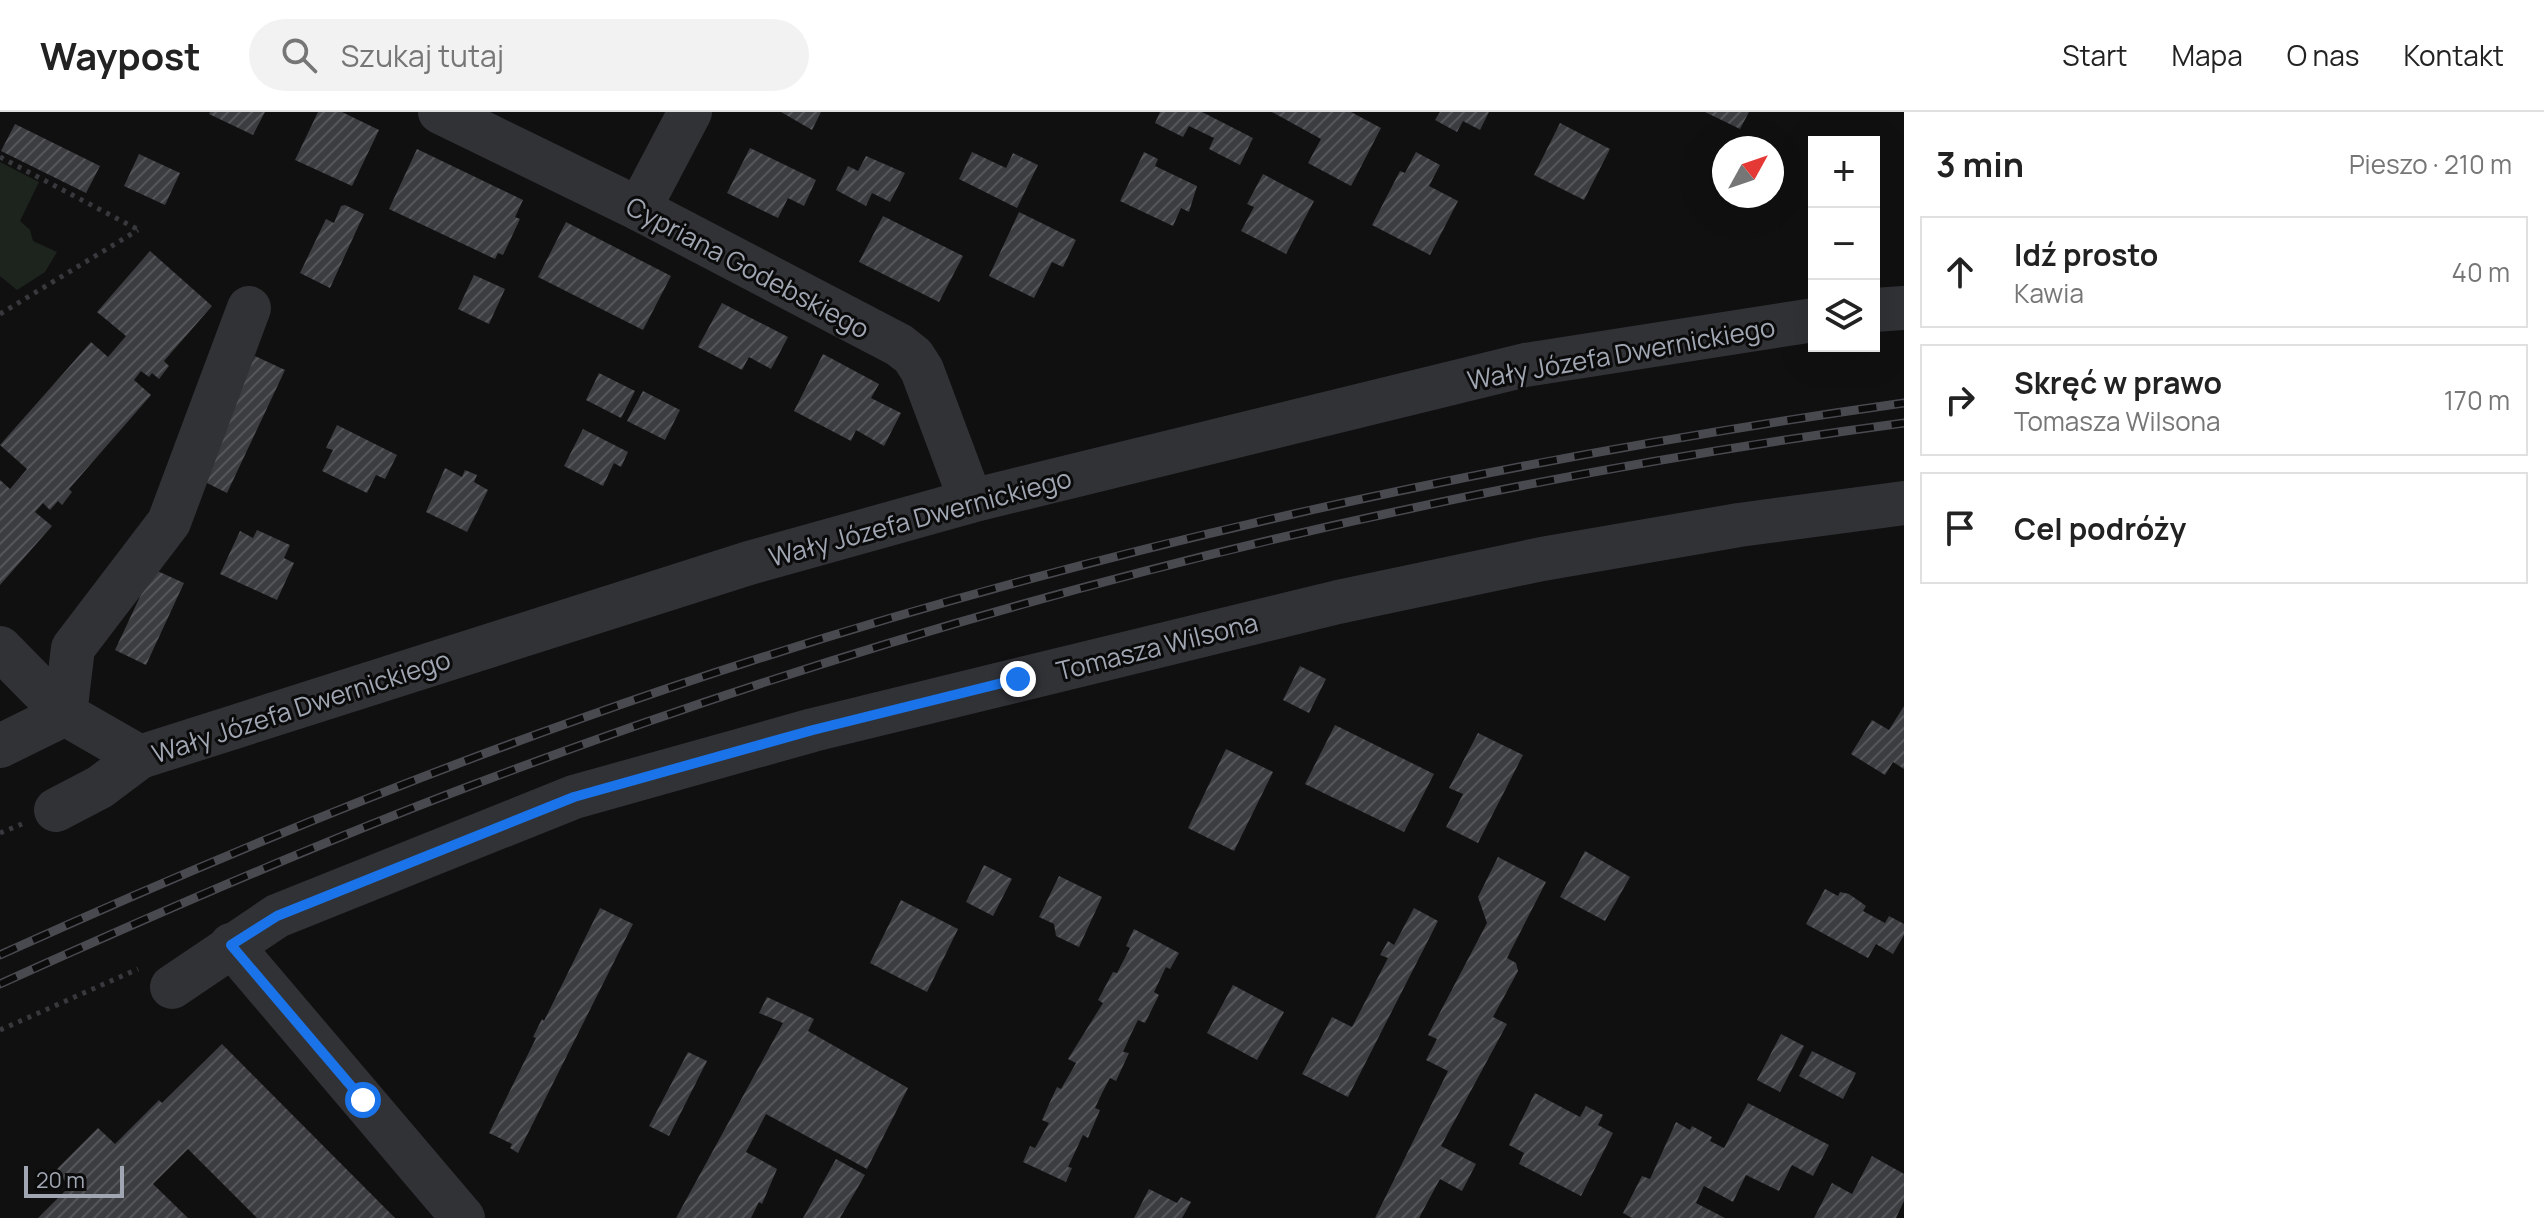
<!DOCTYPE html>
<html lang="pl">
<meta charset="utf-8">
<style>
body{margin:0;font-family:Manrope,sans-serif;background:#f2f2f2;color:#222}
.controls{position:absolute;right:24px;top:24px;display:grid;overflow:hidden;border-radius:0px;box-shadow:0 8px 32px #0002}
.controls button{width:72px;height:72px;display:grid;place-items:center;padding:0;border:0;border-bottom:2px solid #e0e0e0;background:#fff;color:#222;font:40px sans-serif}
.compass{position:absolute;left:1712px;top:24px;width:72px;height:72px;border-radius:50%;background:#fff;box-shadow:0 8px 32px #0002;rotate:50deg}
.scale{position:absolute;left:24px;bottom:20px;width:100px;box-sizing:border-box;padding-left:8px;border:4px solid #a0a6b2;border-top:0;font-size:22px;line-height:28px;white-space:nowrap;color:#a0a6b2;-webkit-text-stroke:6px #0b0b0c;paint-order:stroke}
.stop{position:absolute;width:24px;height:24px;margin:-18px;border:6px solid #1a73e8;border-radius:50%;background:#fff}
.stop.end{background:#1a73e8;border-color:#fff;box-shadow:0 2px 8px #0008}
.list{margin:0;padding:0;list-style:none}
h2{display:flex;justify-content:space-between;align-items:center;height:104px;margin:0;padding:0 32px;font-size:34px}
h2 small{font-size:26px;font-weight:400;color:#767676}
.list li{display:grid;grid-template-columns:52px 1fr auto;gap:24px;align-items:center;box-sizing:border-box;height:112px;margin:0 16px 16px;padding:0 16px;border:2px solid #e0e0e0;border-radius:0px}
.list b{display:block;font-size:30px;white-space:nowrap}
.list p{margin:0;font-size:26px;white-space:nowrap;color:#767676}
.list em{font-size:26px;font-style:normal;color:#767676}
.icon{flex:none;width:44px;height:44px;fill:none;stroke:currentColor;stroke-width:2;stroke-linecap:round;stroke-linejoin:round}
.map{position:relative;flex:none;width:1904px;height:1106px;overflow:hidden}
header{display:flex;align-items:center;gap:48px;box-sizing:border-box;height:112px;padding:0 40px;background:#fff;border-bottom:2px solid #e0e0e0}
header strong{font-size:38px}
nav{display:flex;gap:44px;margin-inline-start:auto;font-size:28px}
.search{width:560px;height:72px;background:#f2f2f2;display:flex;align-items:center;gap:20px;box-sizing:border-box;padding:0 28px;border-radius:44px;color:#767676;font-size:30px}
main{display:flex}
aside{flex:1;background:#fff}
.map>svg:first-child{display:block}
</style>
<header>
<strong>Waypost</strong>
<div class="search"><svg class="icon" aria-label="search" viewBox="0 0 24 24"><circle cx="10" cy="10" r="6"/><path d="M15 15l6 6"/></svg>Szukaj tutaj</div>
<nav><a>Start</a><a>Mapa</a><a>O nas</a><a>Kontakt</a></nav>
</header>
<main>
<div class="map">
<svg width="1904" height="1106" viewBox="0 0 1904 1106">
<defs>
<pattern id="building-hatch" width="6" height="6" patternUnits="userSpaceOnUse" patternTransform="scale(2)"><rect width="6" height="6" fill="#3c3d41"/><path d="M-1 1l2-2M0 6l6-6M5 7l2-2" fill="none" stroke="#55565a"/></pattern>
</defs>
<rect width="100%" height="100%" fill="#101011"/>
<polygon fill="#1c241d" points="0,50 39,70 20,109 30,118 33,129 57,140 45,160 17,178 0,164"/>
<g fill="url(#building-hatch)">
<polygon points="210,0 265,0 253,23 209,2"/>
<polygon points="318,0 342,0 379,18 352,74 295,48"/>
<polygon points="781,0 821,0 812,18"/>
<polygon points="1160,0 1202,0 1253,26 1240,53 1209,37 1214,26 1189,14 1183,25 1155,11"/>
<polygon points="1272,0 1351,0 1381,16 1351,74 1308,51 1321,27"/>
<polygon points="1440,0 1489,0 1480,18 1463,9 1457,20 1435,8"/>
<polygon points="1705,0 1749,0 1740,17"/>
<polygon points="1560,11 1610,37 1584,88 1534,63"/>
<polygon points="15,12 100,54 86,81 1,39"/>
<polygon points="750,36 816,68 804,94 788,86 778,106 727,81"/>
<polygon points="417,37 523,88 515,105 520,107 503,143 498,141 495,147 389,97"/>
<polygon points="972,40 1006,56 1013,41 1038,53 1017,96 959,67"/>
<polygon points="1144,40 1158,47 1155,54 1197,74 1189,100 1181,96 1173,114 1120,89"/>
<polygon points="1416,40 1440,53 1429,74 1458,89 1430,143 1372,113 1400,59 1405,61"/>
<polygon points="139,42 180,61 165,93 124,74"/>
<polygon points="866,44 905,61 890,90 872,81 866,94 836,78 848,54 858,59"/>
<polygon points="1263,62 1314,89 1286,142 1241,119 1254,95 1247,92"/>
<polygon points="345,93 364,102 330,176 300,161 326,107 334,111 341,94"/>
<polygon points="1019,100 1076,128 1063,155 1052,150 1034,186 989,164"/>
<polygon points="883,104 963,144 939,190 859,150"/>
<polygon points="566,110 671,164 643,218 538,165"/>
<polygon points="150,139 212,194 164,249 169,254 159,267 152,261 149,265 141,259 134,268 151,283 69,377 72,380 62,393 58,389 50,398 43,391 35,400 52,414 0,473 0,368 10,377 27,357 0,333 91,230 108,245 126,224 97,200"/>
<polygon points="474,163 505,177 489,212 458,197"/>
<polygon points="722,191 788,225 771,257 749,245 742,258 698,235"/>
<polygon points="823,242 879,272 871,286 901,301 884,334 856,318 851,329 794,299"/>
<polygon points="255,244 285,258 227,381 197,366"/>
<polygon points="599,261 635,279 621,306 586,288"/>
<polygon points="643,279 680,298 665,328 627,309"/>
<polygon points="337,313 397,343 385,367 376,363 367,381 322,359 333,338 326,336"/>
<polygon points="583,317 628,340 621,355 614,351 603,374 564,354"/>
<polygon points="445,356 462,365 465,358 477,363 474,370 488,378 467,420 426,400"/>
<polygon points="257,418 290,433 284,446 294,451 277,488 220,462 240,419 253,426"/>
<polygon points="153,457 184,471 146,553 115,538"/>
<polygon points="1300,554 1326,567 1309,601 1283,588"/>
<polygon points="1904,594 1904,657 1893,650 1885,663 1851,642 1872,608 1889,618"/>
<polygon points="1335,613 1434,662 1404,720 1305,672"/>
<polygon points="1478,621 1523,643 1478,731 1446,715 1463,682 1449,676"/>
<polygon points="1226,637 1273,660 1234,739 1188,716"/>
<polygon points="1585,739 1630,765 1605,809 1560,785"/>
<polygon points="1498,745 1546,770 1507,846 1516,851 1518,859 1493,905 1507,912 1441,1034 1476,1052 1462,1079 1440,1067 1419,1106 1375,1106 1448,959 1426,948 1437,927 1428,923 1487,811 1478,785"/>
<polygon points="984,753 1012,767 993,804 966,790"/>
<polygon points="1059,764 1102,785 1079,835 1056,824 1054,812 1039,805"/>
<polygon points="1825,777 1838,784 1840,780 1849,782 1866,794 1863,799 1885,811 1889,804 1904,812 1904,823 1893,842 1876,832 1868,846 1806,812"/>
<polygon points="901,788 958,817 927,880 870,851"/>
<polygon points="600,796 633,812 518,1041 510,1036 512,1032 489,1021 536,926 533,925 542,907 544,909"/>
<polygon points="1414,796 1438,809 1348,985 1302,962 1332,905 1352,915 1388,846 1380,843 1388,829 1394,833"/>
<polygon points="1134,817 1179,841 1170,857 1166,855 1154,880 1159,883 1145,911 1138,908 1131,922 1123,940 1129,941 1116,969 1110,966 1103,979 1095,996 1100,998 1088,1026 1083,1023 1076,1038 1068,1055 1072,1056 1066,1070 1023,1050 1030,1034 1035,1036 1049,1011 1042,1008 1050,990 1057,975 1061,977 1076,951 1068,947 1103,891 1098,888 1113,860 1117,861 1130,836 1126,834"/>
<polygon points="1233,873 1284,900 1257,948 1207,921"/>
<polygon points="767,885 814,907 808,919 908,976 867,1057 766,1002 746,1040 777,1057 762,1092 759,1090 751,1106 676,1106 783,911 759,901"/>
<polygon points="1781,922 1804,934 1780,980 1757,968"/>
<polygon points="222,932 395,1106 257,1106 188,1037 153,1072 188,1106 38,1106 70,1074 55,1059 98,1016 115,1032 159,988 162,991"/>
<polygon points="1812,939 1856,961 1843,987 1799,964"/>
<polygon points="688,940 707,949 669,1024 649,1014"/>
<polygon points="1535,981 1580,1005 1586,994 1603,1003 1598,1013 1613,1021 1581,1084 1519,1052 1524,1041 1509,1033"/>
<polygon points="1748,991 1829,1033 1813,1064 1792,1053 1779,1079 1746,1063 1733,1090 1704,1074 1696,1091 1725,1106 1632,1106 1623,1101 1642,1064 1650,1067 1676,1010 1690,1018 1692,1014 1712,1025 1710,1029 1724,1036"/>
<polygon points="1872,1044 1904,1062 1904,1089 1896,1106 1814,1106 1832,1071 1852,1082"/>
<polygon points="836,1047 865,1063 840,1106 803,1106"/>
<polygon points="1149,1077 1177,1091 1181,1085 1191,1090 1182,1106 1134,1106"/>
</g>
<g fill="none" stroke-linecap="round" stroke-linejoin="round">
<g stroke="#37393d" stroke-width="5" stroke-dasharray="4 6" stroke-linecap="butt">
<polyline points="0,45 137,117"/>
<polyline points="0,202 138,118"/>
<polyline points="0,721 22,712"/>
<polyline points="0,918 138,857"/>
</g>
<g stroke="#313236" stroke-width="44">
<polyline points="440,0 639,97 899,233 913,244 922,258 971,389"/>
<polyline points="639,97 690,0"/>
<polyline points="1874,198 1904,196"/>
<polyline points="0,536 65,602 140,645"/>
<polyline points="0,634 65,602 73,536 169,410 249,196"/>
<polyline points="56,698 100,675 140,645 749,451 971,389 1525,253 1814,208"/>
<polyline points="231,833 463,1106"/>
<polyline points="172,875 277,804 574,685 813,618 1338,490 1542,447 1739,413 1904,391"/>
</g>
<g stroke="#484a4f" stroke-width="9">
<g id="rail">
<path d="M 0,843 C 188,758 379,678 574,609 C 1004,455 1452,355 1904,291"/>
<path d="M 0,872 C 155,802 311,734 470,674 C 932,499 1415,376 1904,311"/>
</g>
</g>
<use href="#rail" stroke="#0b0b0c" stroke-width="6" stroke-dasharray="18" stroke-linecap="butt"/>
</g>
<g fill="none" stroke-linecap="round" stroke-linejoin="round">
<polyline stroke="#1a73e8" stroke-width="10" points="363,988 231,833 277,804 574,685 813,618 1018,567"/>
</g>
<g text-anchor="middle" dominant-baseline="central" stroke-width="6" stroke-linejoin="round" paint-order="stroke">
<g font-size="26" fill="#a0a6b2" stroke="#0b0b0c">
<text transform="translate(748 155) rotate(28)">Cypriana Godebskiego</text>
<text transform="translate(1621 241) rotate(-10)">Wały Józefa Dwernickiego</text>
<text transform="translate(920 405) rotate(-15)">Wały Józefa Dwernickiego</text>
<text transform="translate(1157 534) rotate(-14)">Tomasza Wilsona</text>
<text transform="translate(301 594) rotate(-18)">Wały Józefa Dwernickiego</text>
</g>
</g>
</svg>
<div class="controls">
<button>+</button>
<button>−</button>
<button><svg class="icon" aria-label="layers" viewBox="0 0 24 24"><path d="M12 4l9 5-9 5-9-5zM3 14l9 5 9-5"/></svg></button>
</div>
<svg class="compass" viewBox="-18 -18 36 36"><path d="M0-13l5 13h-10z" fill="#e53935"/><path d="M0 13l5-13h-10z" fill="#767676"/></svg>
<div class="scale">20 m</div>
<div class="stop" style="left:363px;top:988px"></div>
<div class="stop end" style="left:1018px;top:567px"></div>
</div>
<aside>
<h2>3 min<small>Pieszo · 210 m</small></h2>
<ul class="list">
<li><svg class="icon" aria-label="ahead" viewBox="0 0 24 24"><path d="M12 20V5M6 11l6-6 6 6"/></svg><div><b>Idź prosto</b><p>Kawia</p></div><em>40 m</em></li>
<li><svg class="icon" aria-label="right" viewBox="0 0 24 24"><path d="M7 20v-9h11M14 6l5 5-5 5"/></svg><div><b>Skręć w prawo</b><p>Tomasza Wilsona</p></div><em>170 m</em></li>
<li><svg class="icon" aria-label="arrive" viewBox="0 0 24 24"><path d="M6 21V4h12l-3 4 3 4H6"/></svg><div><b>Cel podróży</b></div></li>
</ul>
</aside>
</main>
